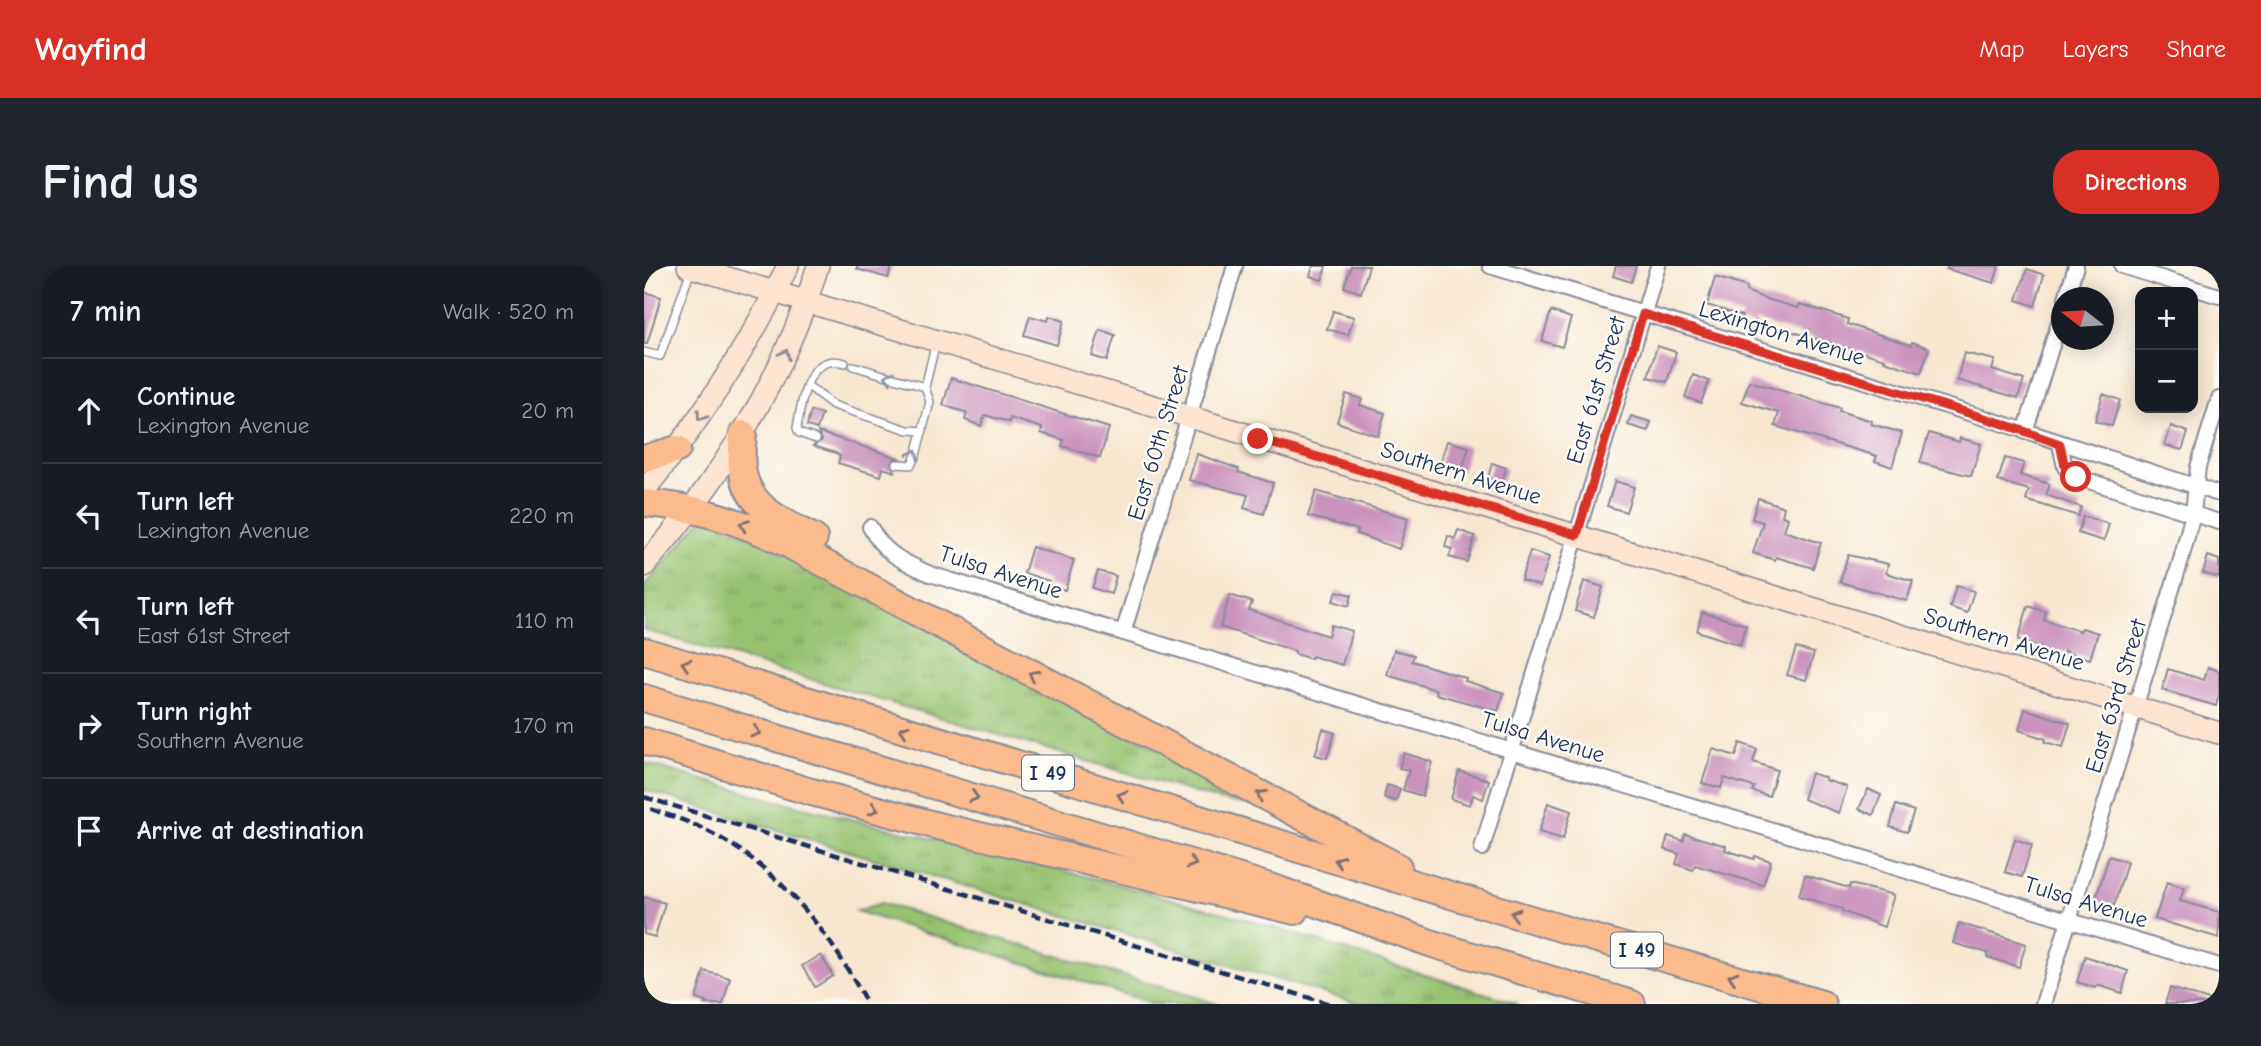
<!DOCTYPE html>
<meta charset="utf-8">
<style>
body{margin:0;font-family:"Comic Neue",sans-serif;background:#20242c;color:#f1f3f6}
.controls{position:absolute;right:21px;top:21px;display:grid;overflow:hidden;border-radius:14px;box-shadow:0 4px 18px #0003}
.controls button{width:63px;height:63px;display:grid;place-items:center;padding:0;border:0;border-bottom:2px solid #363941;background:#171b24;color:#f1f3f6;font:35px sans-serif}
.compass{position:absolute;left:1407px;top:21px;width:63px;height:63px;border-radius:50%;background:#171b24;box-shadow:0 4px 18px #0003;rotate:287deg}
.stop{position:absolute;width:21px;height:21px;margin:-16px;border:5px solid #d93025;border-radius:50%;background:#fff}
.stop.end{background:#d93025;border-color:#fff;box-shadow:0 2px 7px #0008}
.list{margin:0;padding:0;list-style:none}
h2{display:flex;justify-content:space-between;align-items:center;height:91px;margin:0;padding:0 28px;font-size:30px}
h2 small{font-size:23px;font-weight:400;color:#9ea1a6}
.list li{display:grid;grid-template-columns:46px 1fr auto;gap:21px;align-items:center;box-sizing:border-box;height:105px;padding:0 28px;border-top:2px solid #363941}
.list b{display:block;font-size:26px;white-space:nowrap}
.list p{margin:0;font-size:23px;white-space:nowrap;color:#9ea1a6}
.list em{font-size:23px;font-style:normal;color:#9ea1a6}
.icon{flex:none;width:38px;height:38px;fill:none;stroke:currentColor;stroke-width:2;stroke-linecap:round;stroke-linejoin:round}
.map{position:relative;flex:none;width:1575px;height:738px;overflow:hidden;border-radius:28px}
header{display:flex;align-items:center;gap:42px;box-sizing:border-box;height:98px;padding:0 35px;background:#d93025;color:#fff}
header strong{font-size:33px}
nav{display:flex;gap:38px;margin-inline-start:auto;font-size:24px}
.intro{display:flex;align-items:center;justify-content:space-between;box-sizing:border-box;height:168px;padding:0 42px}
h1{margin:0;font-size:49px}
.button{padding:18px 32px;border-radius:28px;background:#d93025;color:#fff;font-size:24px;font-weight:700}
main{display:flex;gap:42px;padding:0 42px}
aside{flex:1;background:#171b24;border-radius:28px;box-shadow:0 4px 18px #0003}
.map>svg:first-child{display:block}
</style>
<header>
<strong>Wayfind</strong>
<nav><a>Map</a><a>Layers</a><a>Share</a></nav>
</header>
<div class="intro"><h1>Find us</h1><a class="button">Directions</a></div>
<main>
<aside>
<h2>7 min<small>Walk · 520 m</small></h2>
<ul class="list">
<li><svg class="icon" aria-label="ahead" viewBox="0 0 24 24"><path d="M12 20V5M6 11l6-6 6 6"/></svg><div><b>Continue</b><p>Lexington Avenue</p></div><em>20 m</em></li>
<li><svg class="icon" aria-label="left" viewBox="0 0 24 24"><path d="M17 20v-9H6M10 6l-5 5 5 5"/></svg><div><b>Turn left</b><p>Lexington Avenue</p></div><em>220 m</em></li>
<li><svg class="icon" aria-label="left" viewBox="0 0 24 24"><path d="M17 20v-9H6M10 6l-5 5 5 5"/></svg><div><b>Turn left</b><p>East 61st Street</p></div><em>110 m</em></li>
<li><svg class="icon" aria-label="right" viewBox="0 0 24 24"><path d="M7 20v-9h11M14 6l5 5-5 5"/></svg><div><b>Turn right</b><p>Southern Avenue</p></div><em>170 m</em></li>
<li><svg class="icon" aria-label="arrive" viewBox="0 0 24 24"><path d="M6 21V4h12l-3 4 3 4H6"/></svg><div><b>Arrive at destination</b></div></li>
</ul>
</aside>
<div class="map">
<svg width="1575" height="738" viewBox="0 0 1575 738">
<defs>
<pattern id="grass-tufts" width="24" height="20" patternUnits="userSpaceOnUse" patternTransform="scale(1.75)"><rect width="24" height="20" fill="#98c26f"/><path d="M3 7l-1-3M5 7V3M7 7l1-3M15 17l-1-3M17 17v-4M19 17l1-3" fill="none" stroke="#7b9e5e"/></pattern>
</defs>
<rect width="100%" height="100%" fill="#fdfcf7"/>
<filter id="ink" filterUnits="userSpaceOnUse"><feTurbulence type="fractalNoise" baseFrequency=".0143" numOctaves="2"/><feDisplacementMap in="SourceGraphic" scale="14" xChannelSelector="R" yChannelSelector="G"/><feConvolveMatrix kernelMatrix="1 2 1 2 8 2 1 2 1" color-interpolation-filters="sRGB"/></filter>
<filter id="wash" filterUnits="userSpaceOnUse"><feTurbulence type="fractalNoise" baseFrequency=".00686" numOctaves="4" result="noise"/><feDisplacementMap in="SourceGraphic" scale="28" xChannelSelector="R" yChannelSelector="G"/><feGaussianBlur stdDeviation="1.57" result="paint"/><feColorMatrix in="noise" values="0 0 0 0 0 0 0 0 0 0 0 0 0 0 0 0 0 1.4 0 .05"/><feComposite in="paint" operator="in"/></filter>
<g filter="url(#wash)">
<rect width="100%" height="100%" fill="#f7e7d1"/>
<g fill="url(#grass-tufts)" stroke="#5a7866" stroke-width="2">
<polygon points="59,252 108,270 614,535 611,540 575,534 0,364 0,320"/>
<polygon points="0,497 126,533 449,612 602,653 875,738 716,738 0,524"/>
<polygon points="237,637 574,738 511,738 212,645"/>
</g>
<g id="blocks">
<g fill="#c993bc">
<polygon points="213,0 248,0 244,12 213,3"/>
<polygon points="669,0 682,0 678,14 666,10"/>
<polygon points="707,0 725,0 717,27 700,21"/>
<polygon points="972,0 992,0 987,16 969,10"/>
<polygon points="1303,0 1355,0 1350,17 1303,3"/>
<polygon points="1383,3 1400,9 1391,40 1373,34"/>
<polygon points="1071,11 1103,21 1102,25 1119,32 1154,42 1156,38 1204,53 1203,58 1267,79 1268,76 1285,82 1277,107 1240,95 1241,93 1112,55 1111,60 1096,56 1098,50 1063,39"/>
<polygon points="0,26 17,31 3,78 0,78"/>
<polygon points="689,45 710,51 704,69 683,63"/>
<polygon points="907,45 927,52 918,81 898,75"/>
<polygon points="386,50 404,55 405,50 420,55 413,79 380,69"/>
<polygon points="456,64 471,69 463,95 448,90"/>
<polygon points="1013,80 1032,86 1023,116 1004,111"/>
<polygon points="1320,87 1351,94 1348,104 1380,114 1374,132 1313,114"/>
<polygon points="1049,109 1065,115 1057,137 1041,131"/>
<polygon points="307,112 465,162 456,192 418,180 420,174 397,167 398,162 366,152 365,156 341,149 337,160 321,154 323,147 299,139"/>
<polygon points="1105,115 1196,142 1195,145 1228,155 1227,158 1258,167 1248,201 1231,195 1233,190 1131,160 1135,147 1098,136"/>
<polygon points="702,128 718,133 716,139 741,147 734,170 693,156"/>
<polygon points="1459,128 1476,134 1468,160 1451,155"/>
<polygon points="167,145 178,148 173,163 163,160"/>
<polygon points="987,150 1007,156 1004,165 984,159"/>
<polygon points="1527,160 1544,166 1538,184 1521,179"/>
<polygon points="174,166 255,192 250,193 247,197 251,206 239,202 237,210 194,197 196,190 192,187 169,180 178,174"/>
<polygon points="1285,167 1315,176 1316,172 1337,178 1327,210 1276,197"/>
<polygon points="803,175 825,181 818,204 796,198"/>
<polygon points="553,188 595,203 594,206 629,217 620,248 600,242 604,229 545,214"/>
<polygon points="1361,192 1380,197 1376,209 1406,218 1402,229 1437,241 1434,250 1382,234 1385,224 1354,215"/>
<polygon points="848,197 862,202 858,216 844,212"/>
<polygon points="971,215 990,221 982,246 963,240"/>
<polygon points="672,225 764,252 755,283 713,268 714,264 664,250"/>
<polygon points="1114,232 1140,241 1138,250 1144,252 1140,265 1177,277 1169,302 1132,291 1131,294 1109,287 1119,256 1108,253"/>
<polygon points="1439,250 1465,258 1460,275 1434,267"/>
<polygon points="814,264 831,270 823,296 805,291 808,283 801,281 804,270 811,273"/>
<polygon points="388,281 430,294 421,324 404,319 405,315 380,307"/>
<polygon points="886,285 905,291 896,320 877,314"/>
<polygon points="1204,289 1244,298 1242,307 1269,315 1263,335 1196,316"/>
<polygon points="1564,290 1575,294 1575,312 1559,307"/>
<polygon points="454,305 472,310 467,328 448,322"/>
<polygon points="940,315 959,321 950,351 931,345"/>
<polygon points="1312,320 1330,325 1323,347 1306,341"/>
<polygon points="693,325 708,329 705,340 689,335"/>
<polygon points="586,329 608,336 605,344 684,370 687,359 708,365 698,399 668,390 667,393 651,388 651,385 576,361"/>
<polygon points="1384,340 1402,346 1400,354 1436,365 1438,362 1454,367 1446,393 1420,385 1418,391 1399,385 1400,382 1374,374"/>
<polygon points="1058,346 1102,359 1096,379 1053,365"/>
<polygon points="1152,382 1170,387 1162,414 1143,409"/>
<polygon points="750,384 770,389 768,395 822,412 821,415 860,427 854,445 792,428 793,424 743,409"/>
<polygon points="1564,401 1575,405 1575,429 1572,440 1518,424 1524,403 1560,414"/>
<polygon points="1381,443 1426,457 1419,481 1401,476 1402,473 1375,464"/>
<polygon points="679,463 691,467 683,492 671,489"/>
<polygon points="1096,477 1113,483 1109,496 1133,504 1125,530 1108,525 1110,521 1080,512 1077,522 1058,517 1069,483 1092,490"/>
<polygon points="760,487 788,496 778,530 759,524 765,504 755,502"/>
<polygon points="815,505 845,514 839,533 829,529 826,539 807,533"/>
<polygon points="1167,507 1182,512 1181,514 1203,521 1195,547 1159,533"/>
<polygon points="743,519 756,523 752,535 740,532"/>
<polygon points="1224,523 1237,529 1229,549 1215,543"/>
<polygon points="904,537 927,545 919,573 895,566"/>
<polygon points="1252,539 1270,545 1263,566 1246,561"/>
<polygon points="1041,568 1082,580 1081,584 1110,593 1111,590 1127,595 1119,619 1051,599 1049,604 1032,598 1035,588 1020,583 1024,570 1039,575"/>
<polygon points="1371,573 1388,579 1378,611 1361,606"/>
<polygon points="1465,590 1483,596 1470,640 1451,635"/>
<polygon points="1161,609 1205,622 1206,618 1250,629 1240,661 1198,645 1198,643 1155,630"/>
<polygon points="1523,616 1540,622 1536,635 1575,646 1575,672 1511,653"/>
<polygon points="0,631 21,637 11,671 0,668"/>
<polygon points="1315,657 1382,678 1375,701 1343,691 1344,687 1309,677"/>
<polygon points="177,689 189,710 171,721 158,700"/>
<polygon points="1441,690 1484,705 1478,727 1453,719 1452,722 1433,716"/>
<polygon points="60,705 86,712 79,738 61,738 62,736 52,733"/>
<polygon points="1526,722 1568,735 1568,738 1521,738"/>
</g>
</g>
</g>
<g filter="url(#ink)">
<use href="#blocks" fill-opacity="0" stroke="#898b98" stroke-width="2"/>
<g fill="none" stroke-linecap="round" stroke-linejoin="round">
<g stroke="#898b98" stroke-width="10">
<g id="lane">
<polyline points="0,86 16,90 47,4"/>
<polyline points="209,100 281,121"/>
<polyline points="164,120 189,139 264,164 279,165"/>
<path d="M 172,173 L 155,167 L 153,162 C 158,134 163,86 201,97"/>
<polyline points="253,198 267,199 272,189 286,136 281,121 292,76"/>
</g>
</g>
<g stroke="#898b98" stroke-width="18">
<g id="street">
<polyline points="846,0 1357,157 1575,228"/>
<polyline points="1478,0 1575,30"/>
<polyline points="1422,32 1432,0"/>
<polyline points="1381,166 1418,47"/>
<polyline points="1416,178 1421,201 1432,211 1575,256"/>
<path d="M 226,261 C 240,288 260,296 286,308 L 1575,700"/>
<polyline points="479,367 591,0"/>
<polyline points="838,582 1014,0"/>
<polyline points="1399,738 1537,294 1549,247 1554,201 1575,133"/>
</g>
</g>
<g stroke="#898b98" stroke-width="24">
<g id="secondary">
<polyline points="44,0 546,151 1575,467"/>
<path d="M 0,225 C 56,155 104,81 144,0"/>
<path d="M 0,300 C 78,212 139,113 174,0"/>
</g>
</g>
<g stroke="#898b98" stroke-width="30">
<g id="highway">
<path d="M 99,168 C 98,180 96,195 99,207 C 106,243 140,256 170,272"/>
<polyline points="0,193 33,183"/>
<path d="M 0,237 C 49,240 91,254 136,274 L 754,601"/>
<polyline points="0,385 936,668 1178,738"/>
<polyline points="0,432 626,621 792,679 988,738"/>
<polyline points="0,475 164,525 294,560 651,645"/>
</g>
</g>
<use href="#lane" stroke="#fff" stroke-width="7"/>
<use href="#street" stroke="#fff" stroke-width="14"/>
<use href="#secondary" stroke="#fde4d1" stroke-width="21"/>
<use href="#highway" stroke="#fbbb8c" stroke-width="26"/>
<g stroke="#1b2f5e" stroke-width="4.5" stroke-dasharray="10 5" stroke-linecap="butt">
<polyline points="0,531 686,738"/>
<path d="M 7,543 C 23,549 41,554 57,562 C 132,597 186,666 223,738"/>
</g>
</g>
<defs><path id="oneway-chevron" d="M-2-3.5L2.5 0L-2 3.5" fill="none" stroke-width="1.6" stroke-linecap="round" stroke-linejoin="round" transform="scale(1.75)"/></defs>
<g stroke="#8c8a98">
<use href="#oneway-chevron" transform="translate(141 88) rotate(-65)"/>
<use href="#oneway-chevron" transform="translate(57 150) rotate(125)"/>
</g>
<g stroke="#8d97ae">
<use href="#oneway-chevron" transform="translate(245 111) rotate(-163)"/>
<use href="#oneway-chevron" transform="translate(270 188) rotate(-64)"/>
</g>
<g stroke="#806e73">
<use href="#oneway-chevron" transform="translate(100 259) rotate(-158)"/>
<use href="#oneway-chevron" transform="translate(42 398) rotate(-163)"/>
<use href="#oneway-chevron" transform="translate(389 409) rotate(-152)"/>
<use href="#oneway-chevron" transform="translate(260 464) rotate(-163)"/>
<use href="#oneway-chevron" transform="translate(112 466) rotate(17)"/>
<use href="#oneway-chevron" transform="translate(617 529) rotate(-152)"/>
<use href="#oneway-chevron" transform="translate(478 530) rotate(-163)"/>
<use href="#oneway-chevron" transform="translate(330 531) rotate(17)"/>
<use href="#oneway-chevron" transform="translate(230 543) rotate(15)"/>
<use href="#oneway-chevron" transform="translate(695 595) rotate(-163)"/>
<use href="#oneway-chevron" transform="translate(548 597) rotate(17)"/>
<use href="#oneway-chevron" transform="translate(871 648) rotate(-163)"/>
<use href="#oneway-chevron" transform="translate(1089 711) rotate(-163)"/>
</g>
</g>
<g fill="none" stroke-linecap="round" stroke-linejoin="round" filter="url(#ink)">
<polyline stroke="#d93025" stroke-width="9" points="614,173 933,269 999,48 1357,157 1416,178 1421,201 1432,211"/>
</g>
<g text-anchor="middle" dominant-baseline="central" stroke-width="5" stroke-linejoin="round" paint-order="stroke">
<g fill="#fdfcf7" stroke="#5f6c8c" stroke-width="2">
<rect x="378" y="489.5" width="52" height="35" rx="5"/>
<rect x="967" y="666.5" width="52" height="35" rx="5"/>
</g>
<g font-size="21" font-weight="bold" fill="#1b2f5e">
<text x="404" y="507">I 49</text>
<text x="993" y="684">I 49</text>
</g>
<g font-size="23" fill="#1b2f5e" stroke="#fdfcf7">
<text transform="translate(1138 67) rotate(17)">Lexington Avenue</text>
<text transform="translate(952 124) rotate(-73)">East 61st Street</text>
<text transform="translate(514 177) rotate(-73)">East 60th Street</text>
<text transform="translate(817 207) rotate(17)">Southern Avenue</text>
<text transform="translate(357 306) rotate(18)">Tulsa Avenue</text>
<text transform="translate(1360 373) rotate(17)">Southern Avenue</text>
<text transform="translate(1472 430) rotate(-73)">East 63rd Street</text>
<text transform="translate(899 471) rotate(17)">Tulsa Avenue</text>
<text transform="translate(1442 636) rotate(17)">Tulsa Avenue</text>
</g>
</g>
</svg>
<div class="controls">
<button>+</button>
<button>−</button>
</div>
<svg class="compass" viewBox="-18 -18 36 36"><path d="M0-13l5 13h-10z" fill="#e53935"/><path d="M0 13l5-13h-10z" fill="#9ea1a6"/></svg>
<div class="stop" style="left:1432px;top:211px"></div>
<div class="stop end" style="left:614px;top:173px"></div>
</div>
</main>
